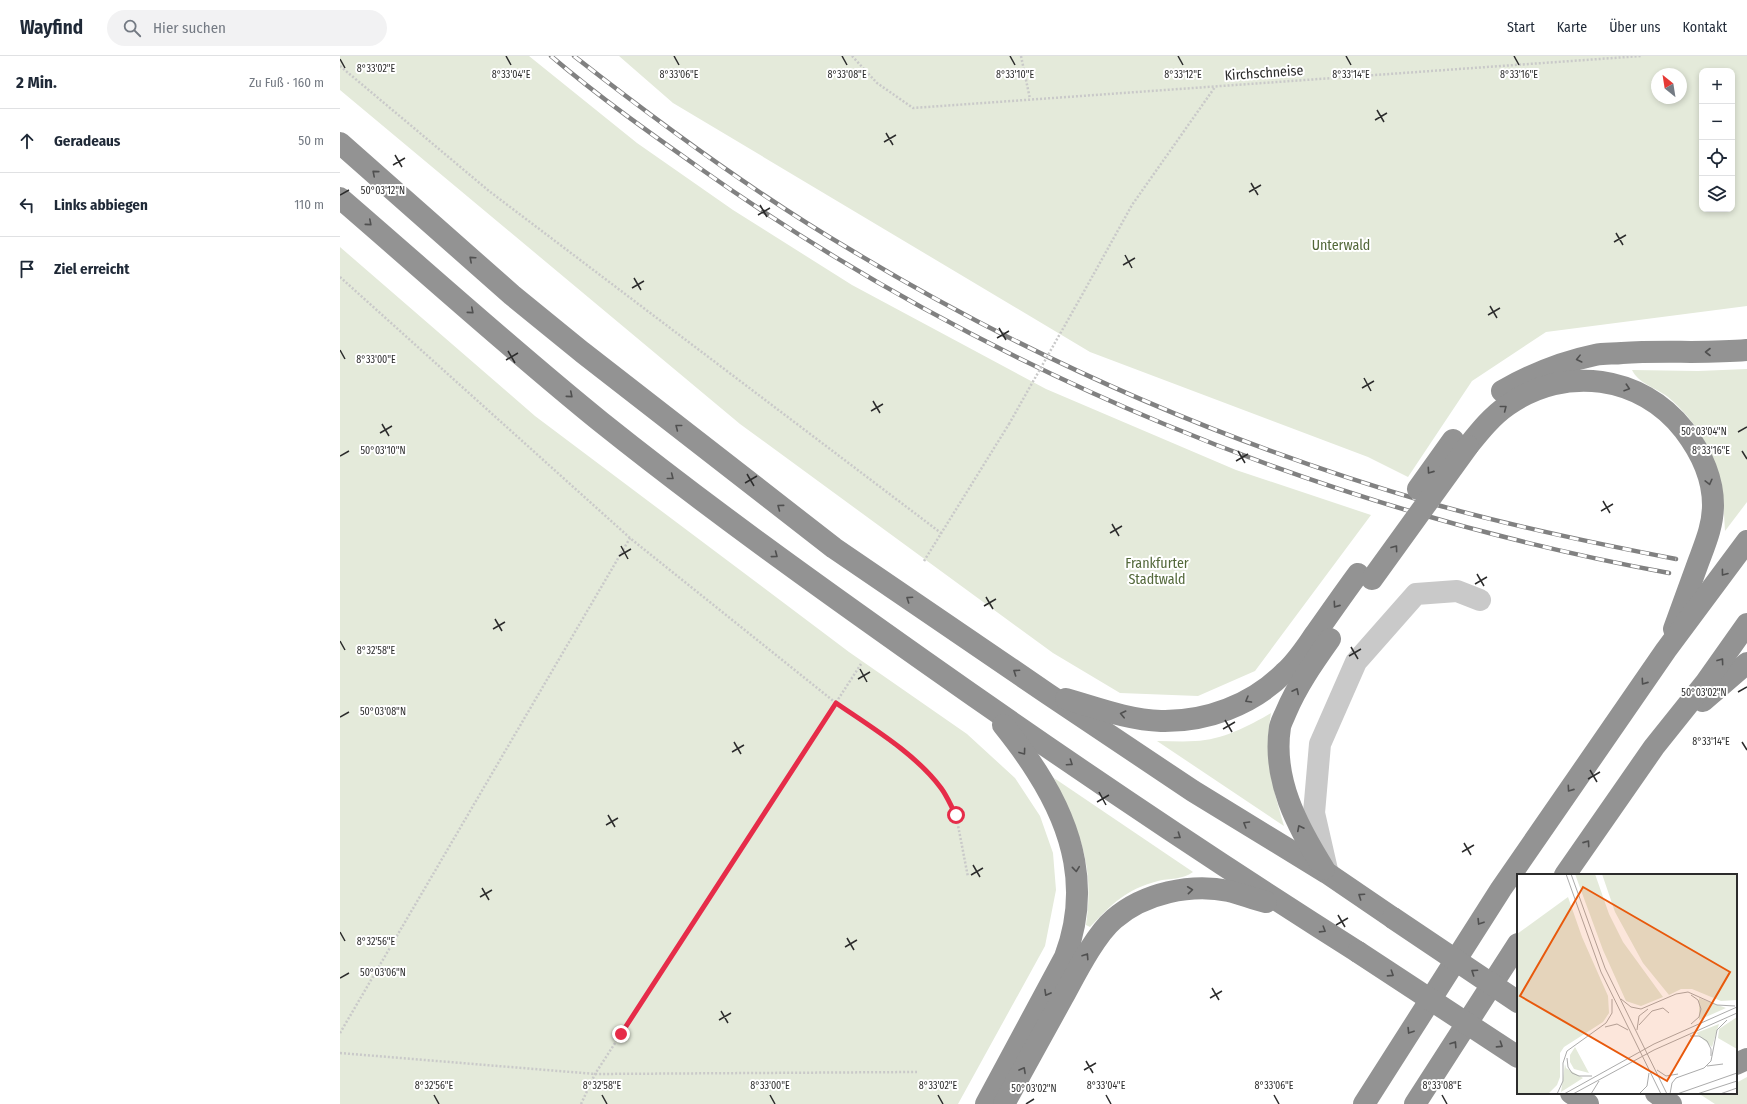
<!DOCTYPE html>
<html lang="de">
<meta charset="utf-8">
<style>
body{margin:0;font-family:"Fira Sans Condensed",sans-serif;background:#f2f2f3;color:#1f2937}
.controls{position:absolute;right:12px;top:12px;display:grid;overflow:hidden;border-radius:8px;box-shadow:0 2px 6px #0003}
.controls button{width:36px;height:36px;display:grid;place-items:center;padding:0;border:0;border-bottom:1px solid #e0e1e3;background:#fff;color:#1f2937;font:20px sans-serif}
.compass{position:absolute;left:1311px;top:12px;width:36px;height:36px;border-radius:50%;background:#fff;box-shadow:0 2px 6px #0003;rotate:330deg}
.stop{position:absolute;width:12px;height:12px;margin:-9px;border:3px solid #e62c49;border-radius:50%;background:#fff}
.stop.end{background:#e62c49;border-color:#fff;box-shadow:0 1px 4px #0008}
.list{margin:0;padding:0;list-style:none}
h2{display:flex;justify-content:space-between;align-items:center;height:52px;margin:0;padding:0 16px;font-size:17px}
h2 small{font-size:13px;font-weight:400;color:#747a83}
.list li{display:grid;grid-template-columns:26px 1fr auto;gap:12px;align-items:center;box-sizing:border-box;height:64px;padding:0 16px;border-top:1px solid #e0e1e3}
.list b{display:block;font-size:15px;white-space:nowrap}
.list em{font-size:13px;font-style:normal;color:#747a83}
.icon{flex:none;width:22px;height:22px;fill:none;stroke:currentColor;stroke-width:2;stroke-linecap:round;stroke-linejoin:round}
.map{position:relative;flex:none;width:1407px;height:1048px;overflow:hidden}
header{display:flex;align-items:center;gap:24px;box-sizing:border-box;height:56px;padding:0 20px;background:#fff;border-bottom:1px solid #e0e1e3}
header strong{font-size:19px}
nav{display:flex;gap:22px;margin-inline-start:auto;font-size:14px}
.search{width:280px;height:36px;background:#f2f2f3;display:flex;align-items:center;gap:10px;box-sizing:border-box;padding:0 14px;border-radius:22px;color:#747a83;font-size:15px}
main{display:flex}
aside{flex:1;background:#fff}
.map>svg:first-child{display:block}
</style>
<header>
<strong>Wayfind</strong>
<div class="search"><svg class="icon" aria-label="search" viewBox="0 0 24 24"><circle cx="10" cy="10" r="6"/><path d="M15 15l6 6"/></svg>Hier suchen</div>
<nav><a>Start</a><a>Karte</a><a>Über uns</a><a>Kontakt</a></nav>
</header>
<main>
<aside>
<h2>2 Min.<small>Zu Fuß · 160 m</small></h2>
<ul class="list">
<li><svg class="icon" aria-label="ahead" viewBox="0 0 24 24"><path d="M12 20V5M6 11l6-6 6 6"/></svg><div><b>Geradeaus</b></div><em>50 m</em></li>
<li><svg class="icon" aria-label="left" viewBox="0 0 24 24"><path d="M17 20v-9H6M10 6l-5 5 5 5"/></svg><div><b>Links abbiegen</b></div><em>110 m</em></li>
<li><svg class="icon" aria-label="arrive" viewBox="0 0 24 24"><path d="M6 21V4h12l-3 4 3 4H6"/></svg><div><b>Ziel erreicht</b></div></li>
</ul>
</aside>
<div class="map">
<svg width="1407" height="1048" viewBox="0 0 1407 1048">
<rect width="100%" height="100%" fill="#fff"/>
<g fill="#e4eada" fill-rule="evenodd">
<polygon points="0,0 189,0 297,87 393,154 512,229 706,333 896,414 1031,459 915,615 858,640 780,637 713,597 400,368 0,34"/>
<path d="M 279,0 L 1407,0 L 1407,250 L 1206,276 L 1132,325 L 1068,421 L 1028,401 L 750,296 L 333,47 ZM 1362,15 L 1392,15 L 1392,153 L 1362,153 ZM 1317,18 L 1341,18 L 1341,42 L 1317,42 Z"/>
<polygon points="0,191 195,360 509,596 627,678 675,722 700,760 713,797 716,834 705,890 618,1048 0,1048"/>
<path d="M 1407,313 L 1407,446 L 1385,475 C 1384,462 1384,448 1382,435 C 1376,399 1356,364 1328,341 C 1316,332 1298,327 1292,314 L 1358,315 Z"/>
<path d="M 931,657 C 924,700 932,729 944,770 L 817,685 C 830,685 843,686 855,685 C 882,684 909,670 931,657 Z"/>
<path d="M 714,722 L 853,816 C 843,824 829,822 818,825 C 785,834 773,847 750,871 L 746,869 C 755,808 739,775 714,722 Z"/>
<polygon points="1407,1021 1407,1048 1375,1048 1358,1037 1396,1037 1396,1027"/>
</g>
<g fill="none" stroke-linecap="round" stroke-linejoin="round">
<g stroke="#c9c9c9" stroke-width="2.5" stroke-dasharray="2 2" stroke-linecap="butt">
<polyline points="512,0 537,27 573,52 1301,0"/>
<polyline points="681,0 690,43"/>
<polyline points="0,10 149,135 601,477"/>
<polyline points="0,221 290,482 496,647 544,681 577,706 601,732 616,759 628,821"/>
<polyline points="742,239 792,149 875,31"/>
<polyline points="584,505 669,368"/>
<polyline points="0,977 290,482"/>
<polyline points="0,997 255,1018 577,1016"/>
<polyline points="241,1048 255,1018 521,608"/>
</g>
<polyline stroke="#c9c9c9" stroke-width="22" points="987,814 974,757 980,688 1016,606 1076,538 1117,535 1140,544"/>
<g stroke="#939393" stroke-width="22">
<polyline points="0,87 172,239 242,296 494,492 708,638 853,735 987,817 1053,862"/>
<path d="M 0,142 C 87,217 172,294 261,366 C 366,450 475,528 584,605 C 727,706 871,803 1018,896"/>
<path d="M 1162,335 C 1192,318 1221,306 1255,299 C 1264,297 1273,298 1282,297 C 1324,294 1366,298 1407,294"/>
<path d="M 1128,390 C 1140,375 1152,360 1168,349 C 1225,309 1301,319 1344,374 C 1360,395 1373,422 1373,449 C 1373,470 1365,488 1358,507 C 1350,529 1342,551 1334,573"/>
<path d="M 726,643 C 757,652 789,664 821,665 C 866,666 912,649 944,617 C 957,606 966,591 976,577 C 990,557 1004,537 1018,518"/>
<polyline points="1363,645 1407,607"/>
<path d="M 984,813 C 957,770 932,723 940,671 C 941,666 944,661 946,656 C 957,630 973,607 990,583"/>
<polyline points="1225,819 1314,691 1366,626 1407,568"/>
<polyline points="1396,1008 1407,1003"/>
<polyline points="1231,1037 1248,1048"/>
<polyline points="1316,1037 1331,1048"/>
<path d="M 646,1048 L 725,901 C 750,835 734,774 697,716 C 687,700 675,684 663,669"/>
<path d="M 664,1048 C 684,1012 703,977 723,941 C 735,919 755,879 774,863 C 804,837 851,827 889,835 C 901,838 914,843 926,846"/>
<polyline points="1024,1048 1161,833 1326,594 1407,485"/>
<polyline points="1075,1048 1178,888"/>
</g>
<g stroke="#818181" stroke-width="4.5">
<g id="rail">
<path d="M 211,0 C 259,41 310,77 361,113 C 650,317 981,453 1329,517"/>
<path d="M 234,0 C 322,69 414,137 511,194 C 691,303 887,388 1090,447 C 1171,470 1253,487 1336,503"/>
</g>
</g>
<use href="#rail" stroke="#fff" stroke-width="3" stroke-dasharray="9" stroke-linecap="butt"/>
<polyline stroke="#c9c9c9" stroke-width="2.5" stroke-dasharray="2 2" stroke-linecap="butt" points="669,368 742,239"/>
<g stroke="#939393" stroke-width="22">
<polyline points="1078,433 1113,384"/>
<polyline points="1032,523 1128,390"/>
<polyline points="1053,862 1178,946"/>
<polyline points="1018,896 1178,1001"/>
</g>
</g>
<defs><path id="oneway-chevron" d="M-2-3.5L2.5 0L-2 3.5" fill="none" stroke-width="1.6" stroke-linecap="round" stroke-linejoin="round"/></defs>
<g stroke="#505050">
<use href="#oneway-chevron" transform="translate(35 117) rotate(-139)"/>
<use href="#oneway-chevron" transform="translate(29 167) rotate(41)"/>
<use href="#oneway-chevron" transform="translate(132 203) rotate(-138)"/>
<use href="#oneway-chevron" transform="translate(131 255) rotate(41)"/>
<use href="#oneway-chevron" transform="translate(1368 296) rotate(-180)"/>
<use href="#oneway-chevron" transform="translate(1239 303) rotate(166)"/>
<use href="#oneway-chevron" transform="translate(1287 332) rotate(18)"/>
<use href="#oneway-chevron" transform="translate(230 339) rotate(40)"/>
<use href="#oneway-chevron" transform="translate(1164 352) rotate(-38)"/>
<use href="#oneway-chevron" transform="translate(338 371) rotate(-142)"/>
<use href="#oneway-chevron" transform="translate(1090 415) rotate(125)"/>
<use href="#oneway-chevron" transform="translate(331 421) rotate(38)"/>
<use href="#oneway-chevron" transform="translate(1369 426) rotate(76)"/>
<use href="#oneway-chevron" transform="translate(440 451) rotate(-143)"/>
<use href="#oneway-chevron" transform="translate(1055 492) rotate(-54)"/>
<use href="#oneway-chevron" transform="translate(435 499) rotate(37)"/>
<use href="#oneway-chevron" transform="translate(1384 517) rotate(127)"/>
<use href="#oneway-chevron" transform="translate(569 543) rotate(-146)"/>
<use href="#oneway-chevron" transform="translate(996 549) rotate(125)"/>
<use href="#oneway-chevron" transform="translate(1381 605) rotate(-54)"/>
<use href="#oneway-chevron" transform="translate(676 616) rotate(-146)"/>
<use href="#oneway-chevron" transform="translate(1304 626) rotate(125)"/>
<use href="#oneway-chevron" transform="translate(956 635) rotate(-63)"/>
<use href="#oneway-chevron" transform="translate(908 644) rotate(150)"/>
<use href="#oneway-chevron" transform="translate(783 658) rotate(-167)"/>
<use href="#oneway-chevron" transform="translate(683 696) rotate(54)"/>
<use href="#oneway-chevron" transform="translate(730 707) rotate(34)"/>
<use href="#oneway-chevron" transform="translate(1230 733) rotate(125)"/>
<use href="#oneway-chevron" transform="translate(906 768) rotate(-149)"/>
<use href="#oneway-chevron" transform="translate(960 772) rotate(-117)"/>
<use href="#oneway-chevron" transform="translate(838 780) rotate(34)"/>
<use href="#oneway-chevron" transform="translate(1247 787) rotate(-55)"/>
<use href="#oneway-chevron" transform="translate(736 813) rotate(84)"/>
<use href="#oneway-chevron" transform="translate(850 834) rotate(-6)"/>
<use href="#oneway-chevron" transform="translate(1021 840) rotate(-146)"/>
<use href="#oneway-chevron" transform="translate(1140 866) rotate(122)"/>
<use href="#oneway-chevron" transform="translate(983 874) rotate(32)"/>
<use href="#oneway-chevron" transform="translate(746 900) rotate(-57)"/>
<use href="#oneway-chevron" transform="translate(1134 916) rotate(-146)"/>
<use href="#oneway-chevron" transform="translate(1051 918) rotate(33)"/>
<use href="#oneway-chevron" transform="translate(707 937) rotate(119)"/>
<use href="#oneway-chevron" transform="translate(1070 975) rotate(122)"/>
<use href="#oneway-chevron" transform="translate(1114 988) rotate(-57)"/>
<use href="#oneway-chevron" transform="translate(1160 989) rotate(33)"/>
<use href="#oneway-chevron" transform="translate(683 1014) rotate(-61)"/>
</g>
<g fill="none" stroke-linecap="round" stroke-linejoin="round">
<path stroke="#e62c49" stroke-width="5" d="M 281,978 L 496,647 C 531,671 576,698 601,732 C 607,740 611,750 616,759"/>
</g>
<path fill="none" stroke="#2c2c2c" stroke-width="1.5" d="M 166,0 L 171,9M 334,0 L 339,9M 502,0 L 507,9M 670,0 L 675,9M 838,0 L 843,9M 1006,0 L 1011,9M 1174,0 L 1179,9M 0,3 L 5,12M 1037,54 L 1044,66M 1035,64 L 1047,57M 546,77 L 553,89M 544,86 L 556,79M 55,99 L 62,111M 53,109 L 65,102M 911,127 L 918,139M 909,136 L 921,129M 0,139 L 9,134M 420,149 L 427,161M 418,159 L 430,152M 1276,177 L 1283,189M 1274,186 L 1286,179M 785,199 L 792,212M 783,209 L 795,202M 294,222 L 301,234M 292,232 L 304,225M 1150,250 L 1157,262M 1148,259 L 1160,252M 659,272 L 666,284M 657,282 L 669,275M 0,294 L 5,303M 168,295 L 175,307M 166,304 L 178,297M 1024,322 L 1031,335M 1022,332 L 1034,325M 533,345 L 540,357M 531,355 L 543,348M 42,368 L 49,380M 1398,376 L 1407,371M 40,377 L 52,370M 898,395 L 905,407M 1402,395 L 1407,403M 0,400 L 9,395M 896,405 L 908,398M 407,418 L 414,430M 405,427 L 417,420M 1263,445 L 1270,457M 1261,455 L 1273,448M 772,468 L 779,480M 770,477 L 782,470M 281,490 L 288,503M 279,500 L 291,493M 1137,518 L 1144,530M 1135,528 L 1147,521M 646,541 L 653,553M 644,550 L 656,543M 155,563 L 162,575M 153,573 L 165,566M 0,585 L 5,594M 1011,591 L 1018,603M 1009,600 L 1021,593M 520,613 L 527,626M 518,623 L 530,616M 1398,636 L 1407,631M 0,661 L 9,656M 885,664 L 892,676M 883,673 L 895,666M 394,686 L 401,698M 1402,686 L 1407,694M 392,696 L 404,689M 1250,714 L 1257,726M 1248,723 L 1260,716M 759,736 L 766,749M 757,746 L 769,739M 268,759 L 275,771M 266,769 L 278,762M 1124,787 L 1131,799M 1122,796 L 1134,789M 633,809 L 640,821M 631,819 L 643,812M 142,832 L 149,844M 140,841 L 152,834M 998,859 L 1005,871M 996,869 L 1008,862M 0,876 L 5,885M 507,882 L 514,894M 505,891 L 517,884M 0,922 L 9,917M 872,932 L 879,944M 870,942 L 882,935M 381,955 L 388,967M 379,964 L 391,957M 746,1005 L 753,1017M 744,1014 L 756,1007M 94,1039 L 99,1048M 262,1039 L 267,1048M 430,1039 L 435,1048M 598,1039 L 603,1048M 766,1039 L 771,1048M 934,1039 L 939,1048M 1102,1039 L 1107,1048M 686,1048 L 694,1043"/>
<g text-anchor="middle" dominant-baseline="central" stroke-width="4" stroke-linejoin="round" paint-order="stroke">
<g font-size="14" fill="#2c2c2c" stroke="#fff">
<text transform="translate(924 17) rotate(-4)">Kirchschneise</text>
</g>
<g font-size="14" fill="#53683a" stroke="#fff">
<text x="1001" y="189">Unterwald</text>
<text x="817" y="507">Frankfurter<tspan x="817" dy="16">Stadtwald</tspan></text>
</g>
</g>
<g transform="translate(1177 818)">
<rect width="220" height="220" fill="#fff"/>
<path d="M 58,0 L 78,0 L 92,40 L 106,68 L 146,123 L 124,132 L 109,127 L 86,76 ZM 85,0 L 220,0 L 220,126 L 204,127 L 175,115 L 164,115 L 152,121 L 126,89 L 98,38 ZM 51,23 L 65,63 L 91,122 L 92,139 L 86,148 L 47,173 L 43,179 L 43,203 L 40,211 L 31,220 L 0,220 L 0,60 ZM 182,124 L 209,134 L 182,146 ZM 220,143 L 220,175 L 201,164 L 202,155 ZM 202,150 L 195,173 L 179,159 ZM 58,173 L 72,199 L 57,195 L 53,188 L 53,181 ZM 48,190 L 49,194 L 66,204 L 44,218 Z" fill="#e4eada"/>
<path fill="none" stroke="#ababab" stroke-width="1" d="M 49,0 L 84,98 L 144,220M 54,0 L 88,94 L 150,220M 104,125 L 114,133 L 124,135 L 159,120 L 171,118 L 200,131 L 218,132M 174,150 L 182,143 L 184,135 L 181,126 L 174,121M 122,151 L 135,137 L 146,134 L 152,139M 88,153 L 100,150 L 111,156M 120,156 L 122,142 L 131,135M 173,162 L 182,162 L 190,167 L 194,175 L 194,182M 50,184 L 51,193 L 55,199 L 62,202 L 75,202M 190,192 L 206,190M 140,196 L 149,202 L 161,200M 40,220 L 46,207 L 46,189 L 50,177 L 89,149 L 95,139 L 95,125M 47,220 L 137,170 L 220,133M 56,220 L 137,176 L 220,139M 74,220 L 82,207M 122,220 L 130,212 L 132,199M 153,220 L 155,209 L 159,204 L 187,194 L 194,187 L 200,156 L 210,146M 160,220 L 220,199M 180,220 L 220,207M 203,220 L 220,214"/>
<path fill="#e8590c" fill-opacity="0.15" stroke="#e8590c" stroke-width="2" d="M 66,13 L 213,98 L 150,207 L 3,122 Z"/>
<rect width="220" height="220" fill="none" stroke="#2c2c2c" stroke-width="2"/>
</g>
<g font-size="10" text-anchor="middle" fill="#2c2c2c" stroke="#fff" stroke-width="4" stroke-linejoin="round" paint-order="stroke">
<text x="36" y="16">8°33'02"E</text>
<text x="171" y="22">8°33'04"E</text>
<text x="339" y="22">8°33'06"E</text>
<text x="507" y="22">8°33'08"E</text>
<text x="675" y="22">8°33'10"E</text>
<text x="1011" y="22">8°33'14"E</text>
<text x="1179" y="22">8°33'16"E</text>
<text x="843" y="22">8°33'12"E</text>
<text x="43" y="138">50°03'12"N</text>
<text x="36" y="307">8°33'00"E</text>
<text x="1364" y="379">50°03'04"N</text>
<text x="1371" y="398">8°33'16"E</text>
<text x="43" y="398">50°03'10"N</text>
<text x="36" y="598">8°32'58"E</text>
<text x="1364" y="640">50°03'02"N</text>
<text x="43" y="659">50°03'08"N</text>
<text x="1371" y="689">8°33'14"E</text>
<text x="36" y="889">8°32'56"E</text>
<text x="43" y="920">50°03'06"N</text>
<text x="94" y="1033">8°32'56"E</text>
<text x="262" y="1033">8°32'58"E</text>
<text x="430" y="1033">8°33'00"E</text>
<text x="598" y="1033">8°33'02"E</text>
<text x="766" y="1033">8°33'04"E</text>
<text x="934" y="1033">8°33'06"E</text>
<text x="1102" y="1033">8°33'08"E</text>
<text x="694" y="1036">50°03'02"N</text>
</g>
</svg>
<div class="controls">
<button>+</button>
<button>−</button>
<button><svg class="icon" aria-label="locate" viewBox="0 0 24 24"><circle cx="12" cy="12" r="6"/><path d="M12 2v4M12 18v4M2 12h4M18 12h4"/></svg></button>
<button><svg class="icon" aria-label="layers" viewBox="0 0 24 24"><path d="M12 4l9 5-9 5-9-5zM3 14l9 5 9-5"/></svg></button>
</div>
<svg class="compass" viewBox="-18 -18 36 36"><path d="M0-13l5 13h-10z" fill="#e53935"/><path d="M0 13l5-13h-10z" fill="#747a83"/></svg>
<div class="stop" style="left:616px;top:759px"></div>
<div class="stop end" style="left:281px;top:978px"></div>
</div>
</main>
